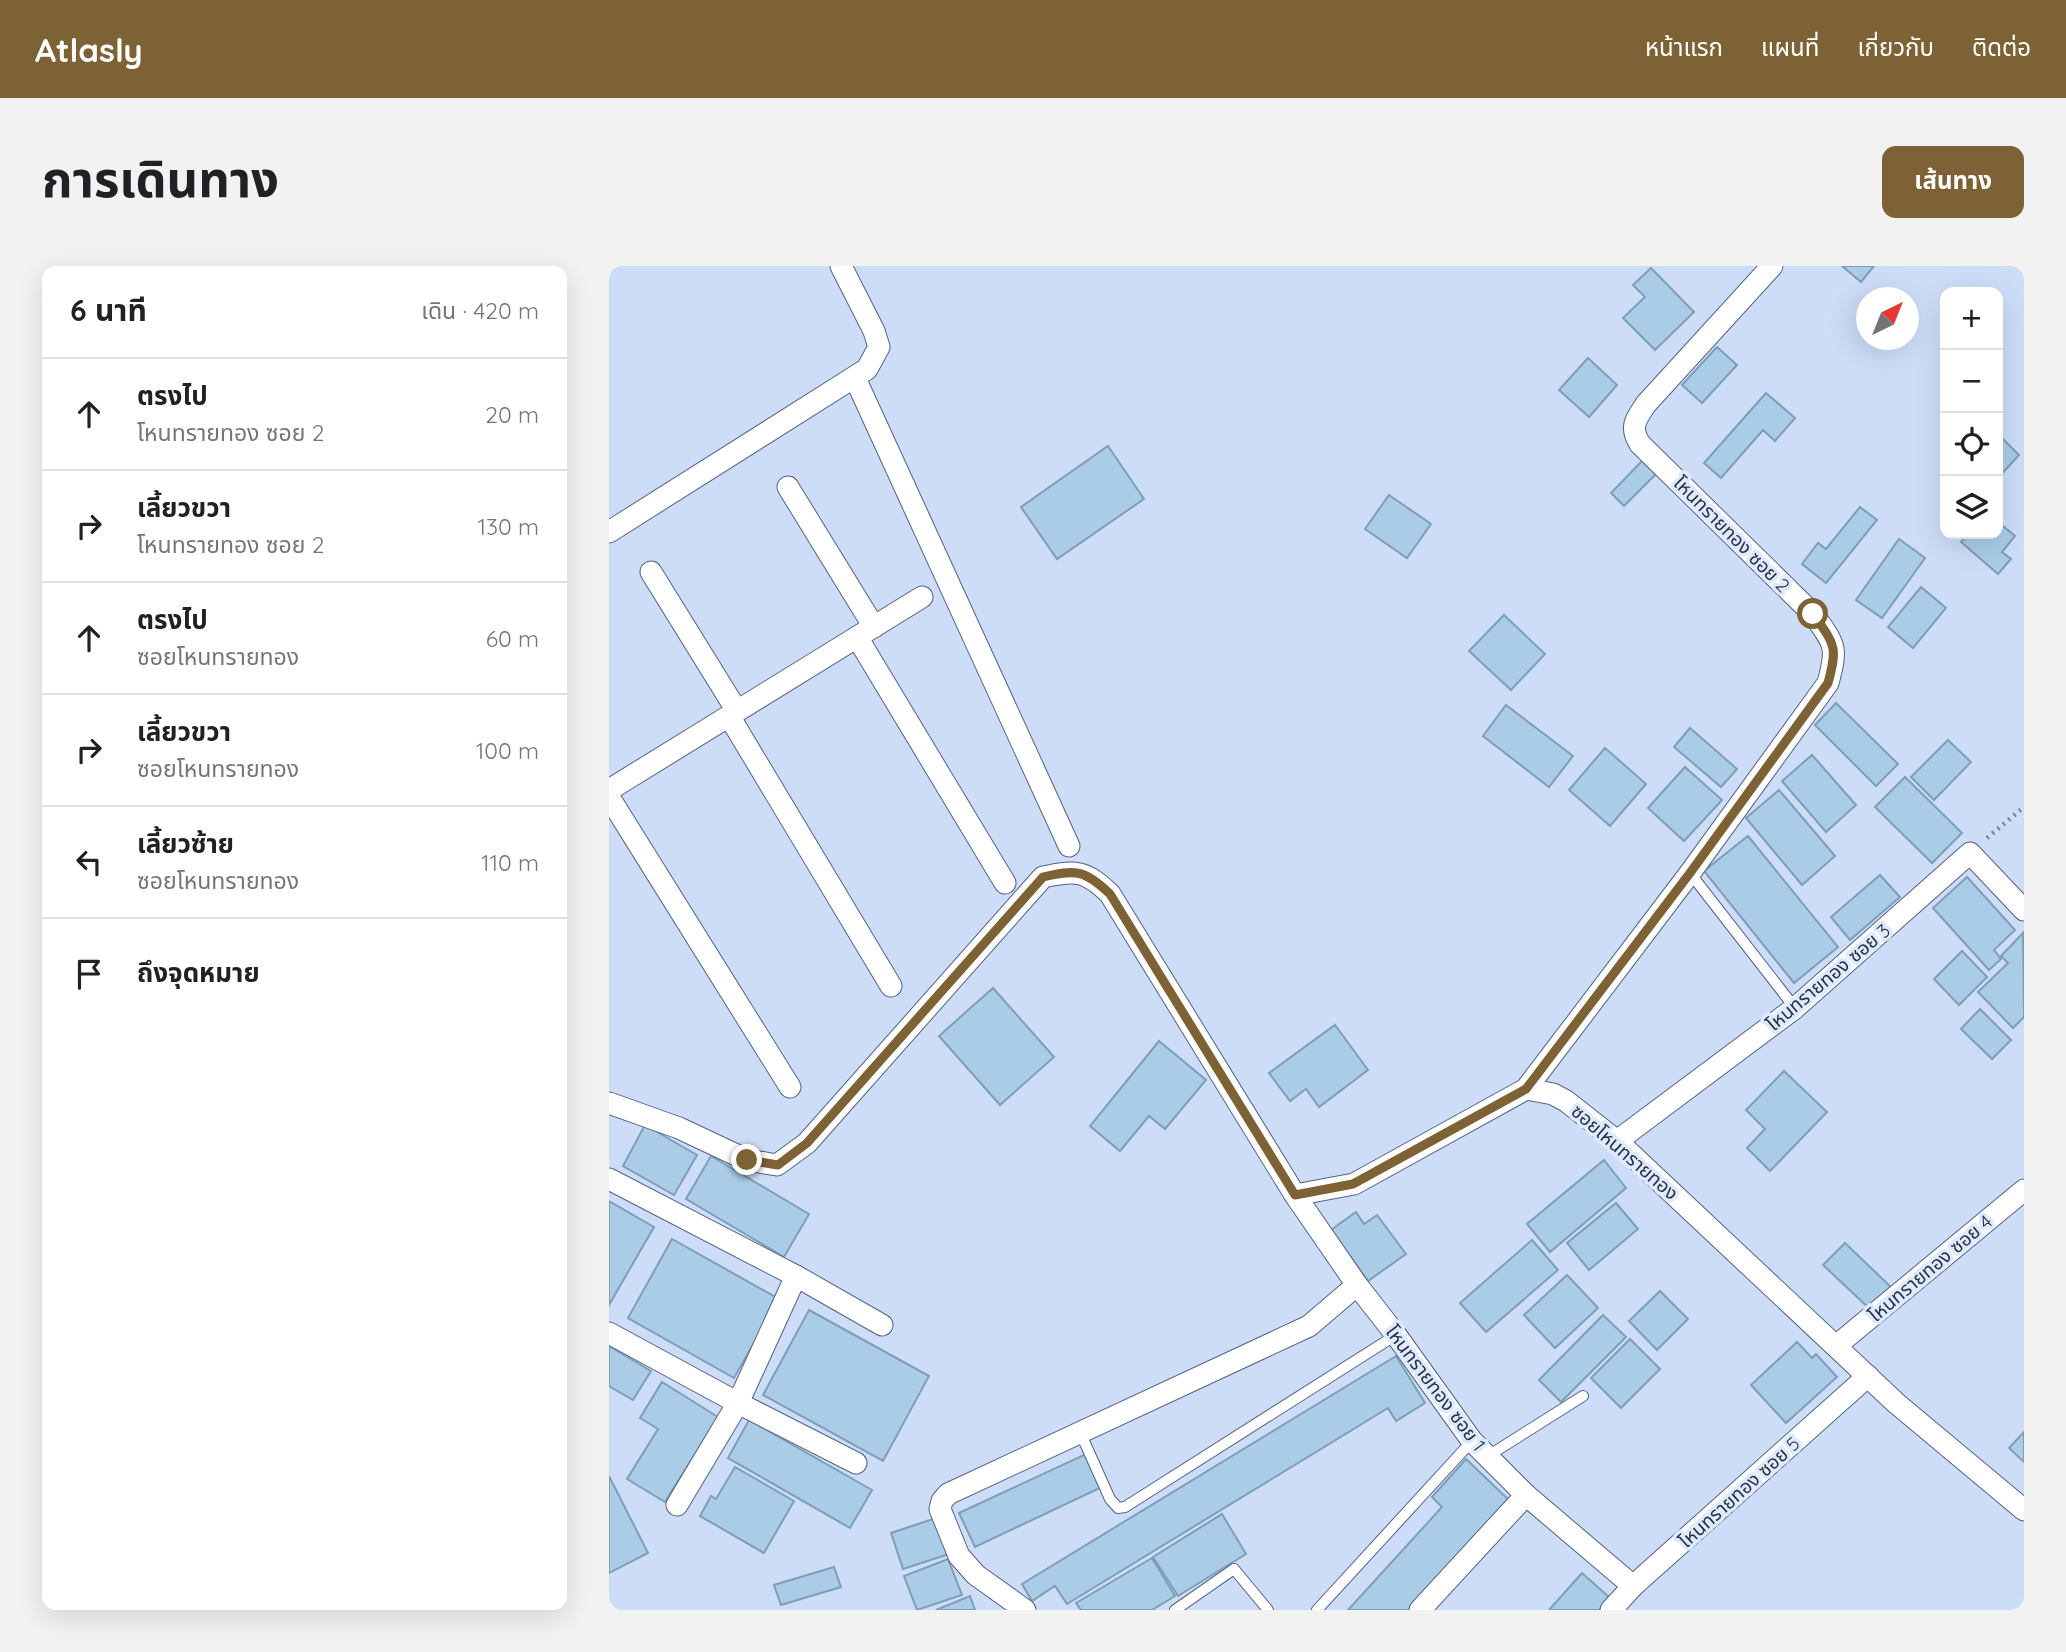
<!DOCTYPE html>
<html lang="th">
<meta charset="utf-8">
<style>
body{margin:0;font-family:Quicksand,"Noto Sans Thai",sans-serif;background:#f2f2f2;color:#202124}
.controls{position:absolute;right:21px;top:21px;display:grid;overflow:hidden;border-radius:14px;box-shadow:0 7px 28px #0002}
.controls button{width:63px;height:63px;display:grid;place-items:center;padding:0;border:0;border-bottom:2px solid #e0e0e0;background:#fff;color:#202124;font:35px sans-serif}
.compass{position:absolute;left:1247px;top:21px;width:63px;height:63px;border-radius:50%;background:#fff;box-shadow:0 7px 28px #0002;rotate:43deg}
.stop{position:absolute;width:21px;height:21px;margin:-16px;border:5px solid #7c6234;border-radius:50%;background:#fff}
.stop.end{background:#7c6234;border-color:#fff;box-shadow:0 2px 7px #0008}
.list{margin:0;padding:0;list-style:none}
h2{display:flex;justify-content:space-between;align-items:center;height:91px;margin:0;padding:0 28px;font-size:30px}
h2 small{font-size:23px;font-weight:400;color:#757577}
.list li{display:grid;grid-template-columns:46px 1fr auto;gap:21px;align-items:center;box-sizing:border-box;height:112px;padding:0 28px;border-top:2px solid #e0e0e0}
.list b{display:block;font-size:26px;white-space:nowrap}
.list p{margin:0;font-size:23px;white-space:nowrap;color:#757577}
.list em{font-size:23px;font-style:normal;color:#757577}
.icon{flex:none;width:38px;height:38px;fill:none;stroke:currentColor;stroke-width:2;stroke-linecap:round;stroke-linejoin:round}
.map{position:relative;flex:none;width:1415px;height:1344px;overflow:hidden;border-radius:14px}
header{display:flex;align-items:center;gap:42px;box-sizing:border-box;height:98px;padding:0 35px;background:#7c6234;color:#fff}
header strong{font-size:33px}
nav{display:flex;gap:38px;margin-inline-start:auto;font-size:24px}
.intro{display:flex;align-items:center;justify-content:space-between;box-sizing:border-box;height:168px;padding:0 42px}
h1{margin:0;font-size:49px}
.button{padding:18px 32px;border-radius:14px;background:#7c6234;color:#fff;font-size:24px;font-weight:700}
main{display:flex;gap:42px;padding:0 42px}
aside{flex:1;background:#fff;border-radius:14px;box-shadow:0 7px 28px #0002}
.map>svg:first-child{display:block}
</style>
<header>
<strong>Atlasly</strong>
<nav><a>หน้าแรก</a><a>แผนที่</a><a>เกี่ยวกับ</a><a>ติดต่อ</a></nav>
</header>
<div class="intro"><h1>การเดินทาง</h1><a class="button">เส้นทาง</a></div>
<main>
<aside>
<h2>6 นาที<small>เดิน · 420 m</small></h2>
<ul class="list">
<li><svg class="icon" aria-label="ahead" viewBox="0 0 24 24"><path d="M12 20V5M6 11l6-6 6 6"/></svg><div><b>ตรงไป</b><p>โหนทรายทอง ซอย 2</p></div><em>20 m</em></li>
<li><svg class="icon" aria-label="right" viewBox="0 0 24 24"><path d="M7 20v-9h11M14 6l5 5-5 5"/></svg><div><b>เลี้ยวขวา</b><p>โหนทรายทอง ซอย 2</p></div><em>130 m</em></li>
<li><svg class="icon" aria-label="ahead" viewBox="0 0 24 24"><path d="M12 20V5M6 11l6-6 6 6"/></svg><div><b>ตรงไป</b><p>ซอยโหนทรายทอง</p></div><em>60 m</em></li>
<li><svg class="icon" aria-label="right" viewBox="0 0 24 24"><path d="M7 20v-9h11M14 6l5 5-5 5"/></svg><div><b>เลี้ยวขวา</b><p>ซอยโหนทรายทอง</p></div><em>100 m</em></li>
<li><svg class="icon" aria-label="left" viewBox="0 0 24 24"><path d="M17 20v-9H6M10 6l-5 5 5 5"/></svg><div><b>เลี้ยวซ้าย</b><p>ซอยโหนทรายทอง</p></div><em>110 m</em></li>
<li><svg class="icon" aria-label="arrive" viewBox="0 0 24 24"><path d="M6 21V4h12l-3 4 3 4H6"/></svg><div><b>ถึงจุดหมาย</b></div></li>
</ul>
</aside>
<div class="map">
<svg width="1415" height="1344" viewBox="0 0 1415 1344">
<rect width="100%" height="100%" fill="#cdddf8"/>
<g fill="#aacce6" stroke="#7d9eb7" stroke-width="2">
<polygon points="1233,0 1265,0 1252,16"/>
<polygon points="1042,2 1085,46 1046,84 1014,52 1036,31 1024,19"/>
<polygon points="1108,81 1128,99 1093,137 1073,119"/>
<polygon points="979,92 1008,119 980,151 950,124"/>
<polygon points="1157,127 1186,152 1166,175 1154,164 1112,212 1095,197"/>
<polygon points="1389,168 1410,189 1389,212"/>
<polygon points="499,180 535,233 448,293 412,241"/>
<polygon points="1033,195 1047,208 1015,240 1002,227"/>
<polygon points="780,229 822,258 798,292 756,263"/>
<polygon points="1251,241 1268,254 1217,317 1193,298 1209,277 1217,283"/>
<polygon points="1389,256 1406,270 1393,286 1402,293 1389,308 1352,276 1359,268 1389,268"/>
<polygon points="1290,273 1316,292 1273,352 1247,334"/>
<polygon points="1312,321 1337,342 1304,382 1279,361"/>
<polygon points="895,349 936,388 902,424 860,385"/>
<polygon points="1227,437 1289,498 1267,520 1206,459"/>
<polygon points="897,439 964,490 940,521 874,470"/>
<polygon points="1081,462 1128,503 1112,521 1065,481"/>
<polygon points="1339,474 1362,496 1325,534 1302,511"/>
<polygon points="996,482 1037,518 1001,560 960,524"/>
<polygon points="1203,489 1247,539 1217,566 1173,515"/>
<polygon points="1076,501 1113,534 1075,575 1039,542"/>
<polygon points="1296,511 1353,567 1323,597 1266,541"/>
<polygon points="1170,524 1226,590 1193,619 1137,552"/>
<polygon points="1139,570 1229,681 1185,717 1095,605"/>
<polygon points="1271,609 1291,631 1241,674 1222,651"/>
<polygon points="1358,611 1406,664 1385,684 1392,693 1380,704 1324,642"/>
<polygon points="1414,667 1415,751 1404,762 1369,726 1399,697 1392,690"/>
<polygon points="1353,685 1378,711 1350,739 1325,713"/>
<polygon points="384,722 445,791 391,839 330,770"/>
<polygon points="1371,743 1402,774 1383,793 1352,763"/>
<polygon points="726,759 759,804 710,841 697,823 681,835 660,807"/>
<polygon points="550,775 597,814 556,863 540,850 511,885 481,860"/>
<polygon points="1175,805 1218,846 1161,905 1138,882 1156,863 1137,844"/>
<polygon points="36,859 88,889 65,929 14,900"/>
<polygon points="102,890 200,948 175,991 77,933"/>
<polygon points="995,894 1017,922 941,986 918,958"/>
<polygon points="0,935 45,961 0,1039"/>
<polygon points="1007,937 1029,963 980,1004 958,977"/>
<polygon points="747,946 755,958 768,949 797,988 759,1015 722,964"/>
<polygon points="63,973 170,1033 125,1112 19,1052"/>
<polygon points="923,974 949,1004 877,1066 851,1037"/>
<polygon points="1236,977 1284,1023 1263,1045 1214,999"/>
<polygon points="958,1009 989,1042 946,1082 915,1049"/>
<polygon points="1051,1025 1079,1053 1048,1084 1020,1055"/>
<polygon points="200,1044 320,1110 274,1195 154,1129"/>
<polygon points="994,1049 1017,1071 952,1136 930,1114"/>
<polygon points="1021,1073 1051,1103 1012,1142 982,1112"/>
<polygon points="1188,1076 1203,1092 1207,1088 1228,1111 1177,1157 1142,1119"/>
<polygon points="0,1080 42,1105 24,1134 0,1120"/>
<polygon points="787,1090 816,1137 787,1155 779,1142 458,1338 446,1320 423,1335 413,1318"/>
<polygon points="53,1116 109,1151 56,1236 18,1213 49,1163 31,1152"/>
<polygon points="140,1154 263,1224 241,1262 119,1192"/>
<polygon points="1415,1166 1415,1196 1400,1182"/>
<polygon points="479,1187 495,1220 366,1281 350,1247"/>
<polygon points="857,1193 901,1235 800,1344 739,1344 833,1241 823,1231"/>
<polygon points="126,1201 185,1235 155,1287 91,1250 102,1230 107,1233"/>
<polygon points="0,1210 39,1287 0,1307"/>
<polygon points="613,1248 637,1288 569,1330 544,1291"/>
<polygon points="327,1252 340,1288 294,1303 282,1267"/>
<polygon points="543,1292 566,1330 543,1344 472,1344 467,1337"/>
<polygon points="339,1293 353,1329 308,1344 295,1310"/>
<polygon points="225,1301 232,1321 172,1339 165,1319"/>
<polygon points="973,1307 1001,1332 990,1344 940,1344"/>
<polygon points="361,1330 366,1344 327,1344"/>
</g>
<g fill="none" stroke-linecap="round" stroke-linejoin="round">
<g stroke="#526381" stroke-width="12">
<g id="service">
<polyline points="1081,607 1186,742"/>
<polyline points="471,1166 501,1233 509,1242 516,1241 787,1069"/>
<polyline points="879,1190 974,1130"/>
<polyline points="566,1344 625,1303 659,1344"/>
<polyline points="708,1344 863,1175"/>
</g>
</g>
<g stroke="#526381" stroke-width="23">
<g id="minor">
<polyline points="246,112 460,580"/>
<polyline points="179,221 265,361"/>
<polyline points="0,266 258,103 270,81 265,65 232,0"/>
<polyline points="42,306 128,445"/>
<polyline points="248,371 396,617"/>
<polyline points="120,450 282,720"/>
<polyline points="0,524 313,331"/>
<polyline points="0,531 181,821"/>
<path d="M 917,823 L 1081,607 L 1219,417 C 1229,380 1226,379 1204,348 L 1031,178 C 1020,161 1027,153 1037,138 L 1163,0"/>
<path d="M 0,837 L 70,862 L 138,894 L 168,899 L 198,877 L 434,611 C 467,604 476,604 501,628 L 686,929 L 748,1019 L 787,1069 L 863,1175 L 917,1229 L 1024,1320"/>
<polyline points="1008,875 1186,742 1361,587 1415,644"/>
<polyline points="0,913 187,1010 273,1059"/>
<polyline points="686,929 745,918 917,823 944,828 957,835 1008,875 1287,1137 1415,1244"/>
<polyline points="0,1067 129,1137 247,1197"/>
<polyline points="1227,1080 1415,924"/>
<polyline points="68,1239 129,1137 187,1010"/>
<polyline points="416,1344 367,1309 350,1290 331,1243 333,1235 339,1228 700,1060 748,1019"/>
<polyline points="811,1344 917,1229"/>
<polyline points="1002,1344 1024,1320 1259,1110"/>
</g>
</g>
<polyline stroke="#758194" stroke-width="4.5" stroke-dasharray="2 5" stroke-linecap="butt" points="1378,572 1415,541"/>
<use href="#service" stroke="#fff" stroke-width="10"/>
<use href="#minor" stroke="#fff" stroke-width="21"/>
</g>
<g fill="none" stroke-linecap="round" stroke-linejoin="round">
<path stroke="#7c6234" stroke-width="9" d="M 138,894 L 169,899 L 198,877 L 434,611 C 467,603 476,604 501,628 L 686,929 L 744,918 L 917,823 L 1081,607 L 1219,417 C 1229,380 1226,379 1204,348"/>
</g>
<g text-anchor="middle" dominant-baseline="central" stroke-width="7" stroke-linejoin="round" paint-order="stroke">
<g font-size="19" fill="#2a323f" stroke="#deeaff">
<text transform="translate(1123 268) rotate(45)">โหนทรายทอง ซอย 2</text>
<text transform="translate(1219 711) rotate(-40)">โหนทรายทอง ซอย 3</text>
<text transform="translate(1016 886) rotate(41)">ซอยโหนทรายทอง</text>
<text transform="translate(1321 1002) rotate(-40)">โหนทรายทอง ซอย 4</text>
<text transform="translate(827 1122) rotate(53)">โหนทรายทอง ซอย 1</text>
<text transform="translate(1130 1226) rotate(-42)">โหนทรายทอง ซอย 5</text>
</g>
</g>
</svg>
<div class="controls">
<button>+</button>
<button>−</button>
<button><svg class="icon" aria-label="locate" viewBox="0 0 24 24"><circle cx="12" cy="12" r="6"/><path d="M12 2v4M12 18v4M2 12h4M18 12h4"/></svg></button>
<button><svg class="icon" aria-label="layers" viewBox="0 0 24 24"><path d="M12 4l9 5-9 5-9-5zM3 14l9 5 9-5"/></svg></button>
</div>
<svg class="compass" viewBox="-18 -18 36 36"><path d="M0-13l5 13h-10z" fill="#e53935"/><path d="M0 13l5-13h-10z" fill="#757577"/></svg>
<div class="stop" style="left:1204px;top:348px"></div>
<div class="stop end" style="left:138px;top:894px"></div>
</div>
</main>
